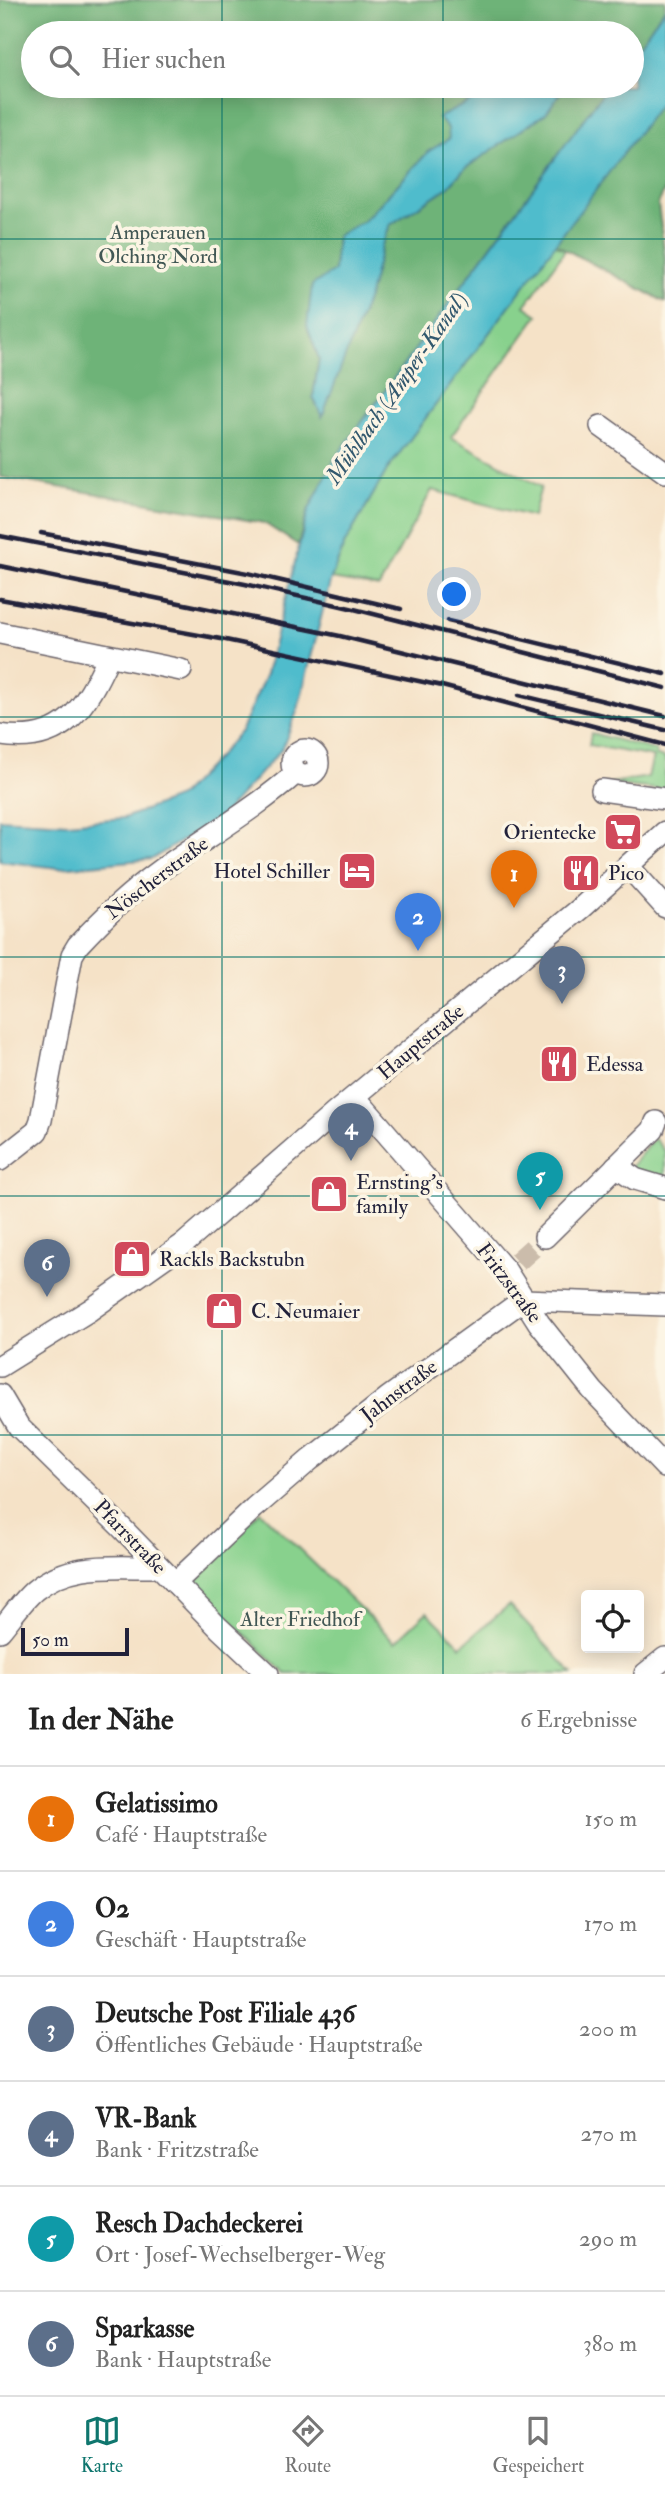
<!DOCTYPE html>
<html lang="de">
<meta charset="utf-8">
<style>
body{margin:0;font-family:"IM FELL Double Pica",serif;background:#f2f2f2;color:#222}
.controls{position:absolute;right:21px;bottom:21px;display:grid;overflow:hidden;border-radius:7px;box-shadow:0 4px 18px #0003}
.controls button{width:63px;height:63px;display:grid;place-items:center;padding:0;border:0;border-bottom:2px solid #e0e0e0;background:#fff;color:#222;font:35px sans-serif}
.scale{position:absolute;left:21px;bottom:18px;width:108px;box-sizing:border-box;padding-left:7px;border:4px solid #22223b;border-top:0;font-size:19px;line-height:24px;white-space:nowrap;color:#22223b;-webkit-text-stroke:5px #fcf5e5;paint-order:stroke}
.you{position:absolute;left:455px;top:595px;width:24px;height:24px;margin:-18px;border:5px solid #fff;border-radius:50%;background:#1a73e8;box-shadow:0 0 0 10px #1a73e833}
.badge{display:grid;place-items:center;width:46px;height:46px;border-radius:50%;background:#0f766e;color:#fff;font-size:23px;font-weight:700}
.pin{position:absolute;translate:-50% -58px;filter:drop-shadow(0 2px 4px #0008)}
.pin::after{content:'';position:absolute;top:37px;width:24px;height:21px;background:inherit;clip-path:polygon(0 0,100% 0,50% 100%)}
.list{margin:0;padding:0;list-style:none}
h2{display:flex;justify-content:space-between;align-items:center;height:91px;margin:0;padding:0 28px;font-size:30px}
h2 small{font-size:23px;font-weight:400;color:#767676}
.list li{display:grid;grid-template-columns:46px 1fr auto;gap:21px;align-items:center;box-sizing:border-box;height:105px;padding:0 28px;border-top:2px solid #e0e0e0}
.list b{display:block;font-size:26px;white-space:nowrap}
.list p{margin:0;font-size:23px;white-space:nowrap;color:#767676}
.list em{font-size:23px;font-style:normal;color:#767676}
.icon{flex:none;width:38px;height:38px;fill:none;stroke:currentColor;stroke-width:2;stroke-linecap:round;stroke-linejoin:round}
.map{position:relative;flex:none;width:665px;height:1674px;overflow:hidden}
.search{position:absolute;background:#fff;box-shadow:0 4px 18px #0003;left:21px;right:21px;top:21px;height:77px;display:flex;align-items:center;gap:18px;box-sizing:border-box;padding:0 24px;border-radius:38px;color:#767676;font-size:26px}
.sheet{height:721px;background:#fff}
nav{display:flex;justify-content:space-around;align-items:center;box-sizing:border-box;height:98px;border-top:2px solid #e0e0e0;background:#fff;font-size:19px;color:#767676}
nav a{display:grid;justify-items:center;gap:4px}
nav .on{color:#0f766e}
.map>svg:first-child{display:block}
</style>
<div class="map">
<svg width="665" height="1674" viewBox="0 0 665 1674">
<rect width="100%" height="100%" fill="#fcf5e5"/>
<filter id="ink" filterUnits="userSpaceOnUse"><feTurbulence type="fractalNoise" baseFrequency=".0143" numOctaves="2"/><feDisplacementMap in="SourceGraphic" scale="14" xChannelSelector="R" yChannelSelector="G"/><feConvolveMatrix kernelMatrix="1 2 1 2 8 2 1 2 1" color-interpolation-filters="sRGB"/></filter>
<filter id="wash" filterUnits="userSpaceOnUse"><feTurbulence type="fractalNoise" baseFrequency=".00686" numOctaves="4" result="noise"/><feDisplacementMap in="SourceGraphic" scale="28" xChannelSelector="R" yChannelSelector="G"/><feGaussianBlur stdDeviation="1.57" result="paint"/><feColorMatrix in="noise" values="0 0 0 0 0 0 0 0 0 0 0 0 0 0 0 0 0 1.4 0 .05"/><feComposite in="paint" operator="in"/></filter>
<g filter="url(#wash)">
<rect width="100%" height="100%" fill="#f5e2c7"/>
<g fill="#88d18d" stroke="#557a64" stroke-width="2">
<polygon points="555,244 565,250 525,306 538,315 451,437 541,487 533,517 432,490 379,587 331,579 344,545 387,470"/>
<polygon points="591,733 655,750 657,756 665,758 665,790 605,784 648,777 653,757 589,745"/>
<polygon points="654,1138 665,1151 665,1180 629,1169"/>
<polygon points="260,1511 395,1642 427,1612 461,1646 509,1605 573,1674 286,1674 190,1582"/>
</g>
<g fill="#6eb378" stroke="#486a5a" stroke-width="2">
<polygon points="0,0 665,0 665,8 632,53 632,33 33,33 33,86 516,86 488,92 439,118 448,128 450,139 429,151 365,220 337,236 334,271 307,326 319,359 313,397 322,416 369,295 382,245 390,225 448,187 464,169 546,113 565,86 608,86 335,459 308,511 298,545 264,523 0,477"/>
<polygon points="665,97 665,189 658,204 665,258 665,302 555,244"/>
</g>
<g fill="#50bccc" stroke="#396f84" stroke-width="2">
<polygon points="665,8 665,97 387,470 344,545 331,578 298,709 282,749 222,816 152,859 59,868 0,861 0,819 67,823 124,818 179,797 219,756 241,730 266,674 308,511 335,459 608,86 632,86 632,53"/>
<polygon points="516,86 565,86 546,113 464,169 448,187 390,225 382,245 369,295 322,417 313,397 319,359 307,326 312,285 334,271 337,236 365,220 429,151 449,139 448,128 438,118 488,92"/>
</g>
</g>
<g filter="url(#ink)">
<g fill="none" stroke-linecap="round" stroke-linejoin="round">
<polyline stroke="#cbbcab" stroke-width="21" stroke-dasharray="21 10" stroke-linecap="butt" points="517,1262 545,1237"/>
<g stroke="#6c656c" stroke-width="24">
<g id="minor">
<polyline points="601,426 665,472"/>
<polyline points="0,633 181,670"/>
<path d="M 0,735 C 64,745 85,708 109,656"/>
<circle cx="305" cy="763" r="13"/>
<polyline points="602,790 665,799"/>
<polyline points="628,866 665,907"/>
<polyline points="355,1097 506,1271 539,1323 593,1391 665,1467"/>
<path d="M 0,1160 L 37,1131 L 41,1120 L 72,955 L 78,945 C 102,919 128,894 157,873 C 203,839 253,811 296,773"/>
<polyline points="616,1166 635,1179 665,1188"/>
<polyline points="545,1237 653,1130 656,1122"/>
<polyline points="0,1366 90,1310 185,1243 336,1112 581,908 665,832"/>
<polyline points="0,1395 19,1427 119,1525 219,1628 268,1674"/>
<polyline points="175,1583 254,1508 311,1459 389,1397 523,1300 665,1305"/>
<path d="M 0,1631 C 11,1618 22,1601 35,1590 C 72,1560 115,1568 159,1567"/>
<polyline points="645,1674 665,1658"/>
</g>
</g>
<use href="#minor" stroke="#fff" stroke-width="21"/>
<g stroke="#22223b" stroke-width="4.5">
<polyline points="41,533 248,573 401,609"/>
<polyline points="0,536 245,584 350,608 665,688"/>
<polyline points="0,566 340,636 665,716"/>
<polyline points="0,599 221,639 442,686 665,745"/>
<polyline points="448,621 665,674"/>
<polyline points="519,695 665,730"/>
</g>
</g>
</g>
<path fill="none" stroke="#0f766e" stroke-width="2" stroke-opacity="0.55" d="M 222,0 L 222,33M 443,0 L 443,33M 222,86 L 222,1674M 443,86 L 443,1674M 0,239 L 665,239M 0,478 L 665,478M 0,717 L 665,717M 0,957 L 665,957M 0,1196 L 665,1196M 0,1435 L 665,1435"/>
<defs>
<g id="supermarket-square" transform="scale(2.0125)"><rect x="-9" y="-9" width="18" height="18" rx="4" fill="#d1495b" stroke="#fcf5e5"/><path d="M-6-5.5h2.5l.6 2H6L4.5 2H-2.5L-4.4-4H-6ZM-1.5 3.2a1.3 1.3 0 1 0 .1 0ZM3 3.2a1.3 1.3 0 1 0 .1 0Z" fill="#fff"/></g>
<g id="hotel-square" transform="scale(2.0125)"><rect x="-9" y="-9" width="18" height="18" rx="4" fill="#d1495b" stroke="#fcf5e5"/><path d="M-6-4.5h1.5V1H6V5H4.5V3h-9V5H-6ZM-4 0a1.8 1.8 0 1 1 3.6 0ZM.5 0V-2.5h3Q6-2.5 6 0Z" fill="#fff"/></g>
<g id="restaurant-square" transform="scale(2.0125)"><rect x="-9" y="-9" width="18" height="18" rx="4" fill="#d1495b" stroke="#fcf5e5"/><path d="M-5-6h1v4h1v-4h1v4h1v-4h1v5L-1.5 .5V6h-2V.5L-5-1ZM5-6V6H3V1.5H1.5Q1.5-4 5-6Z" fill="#fff"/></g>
<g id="shop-square" transform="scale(2.0125)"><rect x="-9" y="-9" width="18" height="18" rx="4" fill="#d1495b" stroke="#fcf5e5"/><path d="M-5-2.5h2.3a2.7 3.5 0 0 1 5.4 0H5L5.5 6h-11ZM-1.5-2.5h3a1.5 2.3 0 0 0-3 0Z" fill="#fff"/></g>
</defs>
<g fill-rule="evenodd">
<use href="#supermarket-square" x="623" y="832"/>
<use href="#hotel-square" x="357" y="871"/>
<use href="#restaurant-square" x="581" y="873"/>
<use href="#restaurant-square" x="559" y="1064"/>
<use href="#shop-square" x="329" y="1194"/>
<use href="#shop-square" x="132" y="1259"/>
<use href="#shop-square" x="224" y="1311"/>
</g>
<g text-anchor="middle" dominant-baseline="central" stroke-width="7" stroke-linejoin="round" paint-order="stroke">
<g font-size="21" fill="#415754" stroke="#fcf5e5">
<text x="158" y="232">Amperauen<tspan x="158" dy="24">Olching Nord</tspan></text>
<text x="300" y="1619">Alter Friedhof</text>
</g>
<g font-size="21" fill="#22223b" stroke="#fcf5e5" text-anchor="start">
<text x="596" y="832" text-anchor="end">Orientecke</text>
<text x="330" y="871" text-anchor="end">Hotel Schiller</text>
<text x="608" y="873">Pico</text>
<text x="586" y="1064">Edessa</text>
<text x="356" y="1182">Ernsting's<tspan x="356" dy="24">family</tspan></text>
<text x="159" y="1259">Rackls Backstubn</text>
<text x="251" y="1311">C. Neumaier</text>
</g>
<g font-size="21" fill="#22223b" stroke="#fcf5e5">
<text transform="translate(157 878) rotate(-37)">Nöscherstraße</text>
<text transform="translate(421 1042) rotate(-40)">Hauptstraße</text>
<text transform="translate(509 1283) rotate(53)">Fritzstraße</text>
<text transform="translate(399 1391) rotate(-37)">Jahnstraße</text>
<text transform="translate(130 1537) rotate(46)">Pfarrstraße</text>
</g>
<g font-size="23" font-style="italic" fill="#32586e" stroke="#fcf5e5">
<text transform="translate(396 388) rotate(-55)">Mühlbach (Amper-Kanal)</text>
</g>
</g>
</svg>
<div class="controls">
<button><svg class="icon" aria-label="locate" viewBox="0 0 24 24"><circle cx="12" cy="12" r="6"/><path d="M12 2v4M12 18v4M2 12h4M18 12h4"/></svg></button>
</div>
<div class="scale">50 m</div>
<div class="you"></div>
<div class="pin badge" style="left:514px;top:908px;background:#e8710a">1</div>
<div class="pin badge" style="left:418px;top:951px;background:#3f7fe0">2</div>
<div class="pin badge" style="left:562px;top:1004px;background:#5c6f8a">3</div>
<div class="pin badge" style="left:351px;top:1161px;background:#5c6f8a">4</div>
<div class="pin badge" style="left:540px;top:1210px;background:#0f9aa8">5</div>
<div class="pin badge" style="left:47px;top:1297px;background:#5c6f8a">6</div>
<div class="search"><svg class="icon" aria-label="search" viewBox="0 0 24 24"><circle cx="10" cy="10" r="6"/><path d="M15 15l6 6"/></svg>Hier suchen</div>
</div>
<section class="sheet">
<h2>In der Nähe<small>6 Ergebnisse</small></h2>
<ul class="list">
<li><span class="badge" style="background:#e8710a">1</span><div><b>Gelatissimo</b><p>Café · Hauptstraße</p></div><em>150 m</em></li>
<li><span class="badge" style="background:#3f7fe0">2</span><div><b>O2</b><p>Geschäft · Hauptstraße</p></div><em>170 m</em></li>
<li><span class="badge" style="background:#5c6f8a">3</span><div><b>Deutsche Post Filiale 436</b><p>Öffentliches Gebäude · Hauptstraße</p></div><em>200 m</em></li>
<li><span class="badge" style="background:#5c6f8a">4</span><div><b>VR-Bank</b><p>Bank · Fritzstraße</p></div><em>270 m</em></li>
<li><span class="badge" style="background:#0f9aa8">5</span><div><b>Resch Dachdeckerei</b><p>Ort · Josef-Wechselberger-Weg</p></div><em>290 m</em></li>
<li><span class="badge" style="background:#5c6f8a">6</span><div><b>Sparkasse</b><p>Bank · Hauptstraße</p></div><em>380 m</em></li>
</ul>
</section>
<nav>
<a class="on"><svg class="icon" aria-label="map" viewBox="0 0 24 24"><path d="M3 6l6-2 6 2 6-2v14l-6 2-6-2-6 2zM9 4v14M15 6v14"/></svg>Karte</a>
<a><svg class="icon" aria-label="directions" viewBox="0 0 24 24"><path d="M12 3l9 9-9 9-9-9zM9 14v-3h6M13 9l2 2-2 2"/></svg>Route</a>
<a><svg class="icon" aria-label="saved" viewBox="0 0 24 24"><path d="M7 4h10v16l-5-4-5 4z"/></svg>Gespeichert</a>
</nav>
